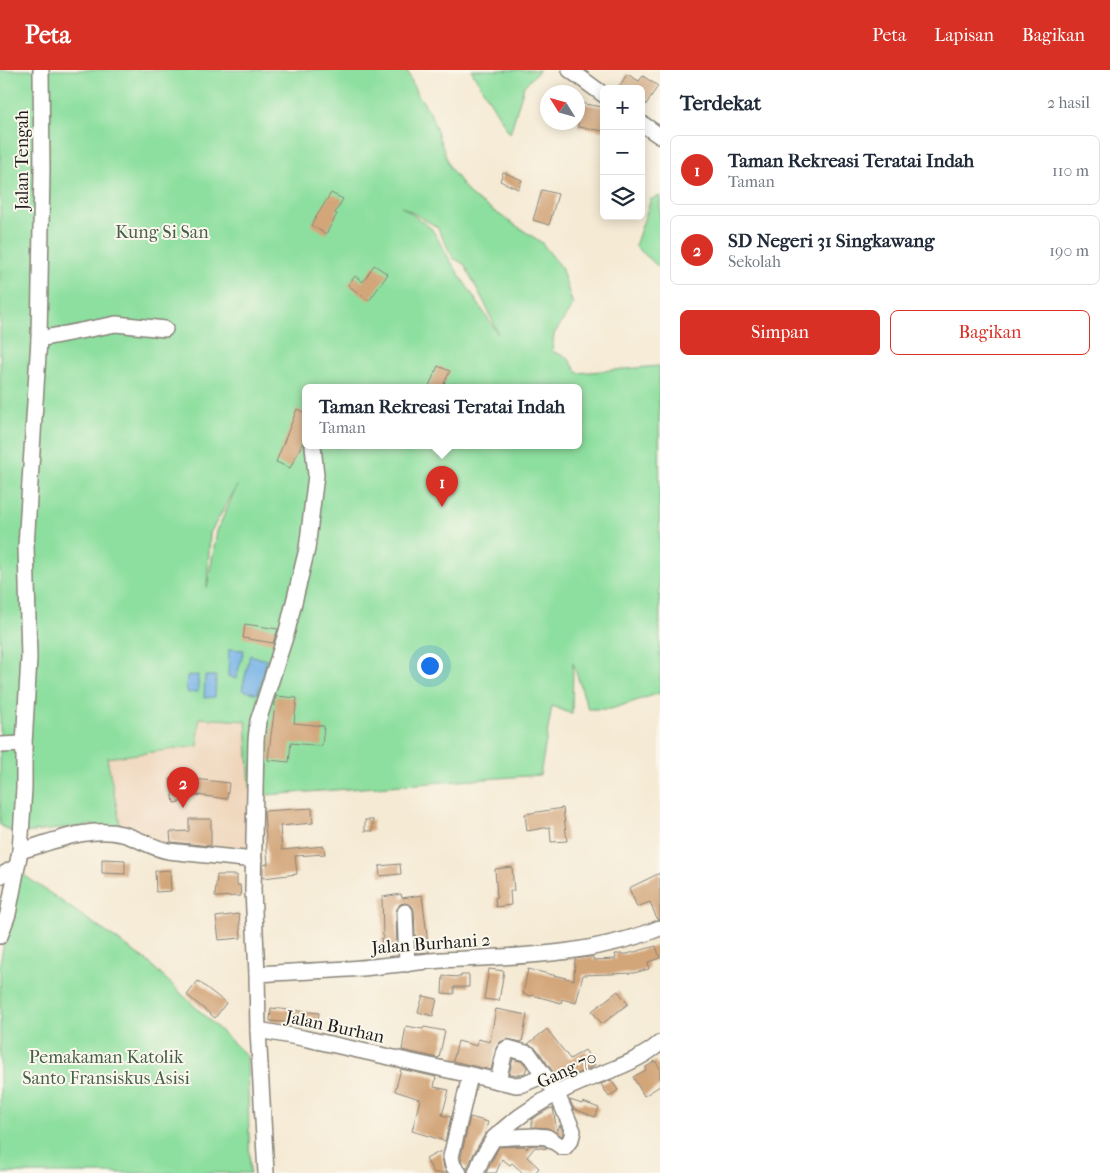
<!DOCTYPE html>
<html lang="id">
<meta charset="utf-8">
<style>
body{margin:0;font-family:"IM FELL French Canon",serif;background:#f2f2f3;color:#1f2937}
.controls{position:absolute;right:15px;top:15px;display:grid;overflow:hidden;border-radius:8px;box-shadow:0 2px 12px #0003}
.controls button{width:45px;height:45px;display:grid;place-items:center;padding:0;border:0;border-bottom:1px solid #e0e1e3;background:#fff;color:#1f2937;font:25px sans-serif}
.compass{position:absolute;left:540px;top:15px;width:45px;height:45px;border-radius:50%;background:#fff;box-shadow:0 2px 12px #0003;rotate:307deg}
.you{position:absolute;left:429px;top:595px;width:18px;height:18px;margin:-12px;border:4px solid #fff;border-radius:50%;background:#1a73e8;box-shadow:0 0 0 8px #1a73e833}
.badge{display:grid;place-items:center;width:32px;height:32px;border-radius:50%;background:#d93025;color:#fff;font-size:16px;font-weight:700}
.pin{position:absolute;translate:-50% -41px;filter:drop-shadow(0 1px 2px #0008)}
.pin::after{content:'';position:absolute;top:26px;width:18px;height:15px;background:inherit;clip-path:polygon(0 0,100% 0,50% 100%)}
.popup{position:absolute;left:302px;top:314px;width:280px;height:65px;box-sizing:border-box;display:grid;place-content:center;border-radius:8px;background:#fff;filter:drop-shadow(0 1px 4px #0005);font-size:16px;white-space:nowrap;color:#747a83}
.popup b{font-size:19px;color:#1f2937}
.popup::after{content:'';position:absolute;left:50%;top:100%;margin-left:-10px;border:10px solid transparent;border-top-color:#fff}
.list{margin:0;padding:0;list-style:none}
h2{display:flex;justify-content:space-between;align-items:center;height:65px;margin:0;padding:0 20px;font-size:21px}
h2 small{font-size:16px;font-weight:400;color:#747a83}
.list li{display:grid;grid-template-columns:32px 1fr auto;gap:15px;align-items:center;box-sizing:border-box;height:70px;margin:0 10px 10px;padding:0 10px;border:1px solid #e0e1e3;border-radius:8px}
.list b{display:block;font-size:19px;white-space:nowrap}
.list p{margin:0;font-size:16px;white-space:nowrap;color:#747a83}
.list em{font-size:16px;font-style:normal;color:#747a83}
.actions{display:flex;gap:10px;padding:15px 20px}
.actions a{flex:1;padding:11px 0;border:1px solid #d93025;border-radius:8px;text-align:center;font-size:18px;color:#d93025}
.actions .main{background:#d93025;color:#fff}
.icon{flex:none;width:28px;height:28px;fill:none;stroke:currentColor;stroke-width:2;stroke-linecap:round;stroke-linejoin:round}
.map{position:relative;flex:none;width:660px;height:1103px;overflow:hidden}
header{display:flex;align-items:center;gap:30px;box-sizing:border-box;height:70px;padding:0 25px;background:#d93025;color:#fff}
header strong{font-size:24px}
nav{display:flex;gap:28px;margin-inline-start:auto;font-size:18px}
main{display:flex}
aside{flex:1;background:#fff}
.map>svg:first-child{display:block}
</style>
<header>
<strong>Peta</strong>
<nav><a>Peta</a><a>Lapisan</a><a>Bagikan</a></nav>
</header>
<main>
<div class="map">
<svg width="660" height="1103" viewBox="0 0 660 1103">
<rect width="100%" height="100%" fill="#fbf7ec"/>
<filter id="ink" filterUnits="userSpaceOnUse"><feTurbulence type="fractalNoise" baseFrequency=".02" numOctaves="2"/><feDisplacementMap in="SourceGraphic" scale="10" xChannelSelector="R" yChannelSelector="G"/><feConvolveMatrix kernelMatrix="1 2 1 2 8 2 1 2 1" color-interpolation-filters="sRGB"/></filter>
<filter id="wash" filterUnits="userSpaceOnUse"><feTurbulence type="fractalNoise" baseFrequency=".0096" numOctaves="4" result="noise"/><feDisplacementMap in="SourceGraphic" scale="20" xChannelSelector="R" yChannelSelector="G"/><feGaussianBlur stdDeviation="1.12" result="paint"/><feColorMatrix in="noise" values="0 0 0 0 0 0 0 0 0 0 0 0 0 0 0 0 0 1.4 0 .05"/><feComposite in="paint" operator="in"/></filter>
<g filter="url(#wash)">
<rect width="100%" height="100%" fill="#f5ead4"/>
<polygon fill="#efd6bb" points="199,648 246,650 250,717 247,786 166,781 121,759 107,688 198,676"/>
<g fill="#8ddf9f" stroke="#547e5e" fill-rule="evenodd">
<path d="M 0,0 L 407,0 L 416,22 L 430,42 L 450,98 L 471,126 L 541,172 L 561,197 L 573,235 L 554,264 L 552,281 L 568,288 L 578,303 L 659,296 L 660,623 L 611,639 L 588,639 L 573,593 L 572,644 L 552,636 L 540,705 L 266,725 L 250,717 L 246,651 L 199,648 L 198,676 L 107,688 L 121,759 L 92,755 L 16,764 L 0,755 ZM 401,136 L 437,157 L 453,188 L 464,194 L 485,234 L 498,264 L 451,192 L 432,159 ZM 306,318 L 578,318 L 578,376 L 306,376 ZM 237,416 L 217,461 L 207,518 L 210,463 Z"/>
<polygon points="471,0 540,0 524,16 510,64"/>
<polygon points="660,126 660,198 635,176 651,129"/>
<polygon points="18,801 146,890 247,986 250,1103 0,1103 0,893"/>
</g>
<g fill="#73b1e6" stroke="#486681">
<polygon points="229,579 244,580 236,609 228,606"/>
<polygon points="250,585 267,590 258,624 242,620"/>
<polygon points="198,605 198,622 188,623 186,618 187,606"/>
<polygon points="205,606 216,606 215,627 204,628"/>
</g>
<g id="blocks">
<g fill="#d3a67a">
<polygon points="627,4 639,11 643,6 658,16 641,42 641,19 618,19"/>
<polygon points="578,33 603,37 604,61 578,57"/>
<polygon points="503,102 522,110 518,119 500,111"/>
<polygon points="542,120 558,124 549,155 533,150"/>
<polygon points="331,123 343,129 335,143 337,144 326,164 311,155"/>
<polygon points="374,195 388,204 369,231 348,215 355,206 363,212"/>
<polygon points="438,296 450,301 442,318 428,318"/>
<polygon points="297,339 306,343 306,366 290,398 276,392"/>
<polygon points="245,554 278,559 273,573 243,568"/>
<polygon points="276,626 297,628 294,653 324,656 322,676 291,673 289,692 268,690"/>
<polygon points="186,706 186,708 229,713 227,729 189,724 190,730 174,733 170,709"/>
<polygon points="312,738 313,753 280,756 282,780 324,776 325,784 295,786 297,804 263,808 263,795 268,794 264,741"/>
<polygon points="563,738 567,771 551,772 550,757 527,761 525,744"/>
<polygon points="189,749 211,749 211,776 171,772 170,762 189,761"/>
<rect x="365" y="750" width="8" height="11"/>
<polygon points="102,789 125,790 125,804 102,803"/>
<polygon points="400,794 401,804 380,806 379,796"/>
<polygon points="512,797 514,821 510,821 511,835 496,837 495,828 497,827 495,799"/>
<polygon points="170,800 171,821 156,822 155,801"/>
<polygon points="660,803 660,849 657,849 650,832 637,837 629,818"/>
<polygon points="217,805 237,805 237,815 240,815 241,826 215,827"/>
<polygon points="401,824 402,828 422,825 429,882 416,883 414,841 413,837 405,833 400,834 396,842 397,881 383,883 381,868 383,868 382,827"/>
<polygon points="239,844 241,868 219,870 216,847"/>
<polygon points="656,876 660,888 648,892 649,899 634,903 583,905 576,933 562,929 561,933 532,925 531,926 523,924 528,899 574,910 575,889 589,887 593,887 593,890 616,889 615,884 627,884"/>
<polygon points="489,899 504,901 499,931 484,929"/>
<polygon points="461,905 469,905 469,917 454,917 454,924 442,923 443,906 461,907"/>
<polygon points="198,911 226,933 215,948 187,925"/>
<polygon points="618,921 628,934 602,954 592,941"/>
<polygon points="423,926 437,929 433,946 418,942"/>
<polygon points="271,938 319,943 317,955 270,951"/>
<polygon points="496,939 527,945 522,972 507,969 500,972 496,978 491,1000 453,991 458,971 477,976 478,969 490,972"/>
<polygon points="406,956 423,959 424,957 445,961 439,988 402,980"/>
<polygon points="547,959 570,989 585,980 595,995 560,1012 537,979 528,974"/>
<polygon points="513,989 523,992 527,997 525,1003 516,1005 509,1004"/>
<polygon points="655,991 660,998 660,1016 644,1026 633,1007 646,1000 645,998"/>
<polygon points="401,999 436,1007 434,1017 449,1020 442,1045 451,1047 445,1071 412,1061 420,1029 395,1021"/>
<polygon points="611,1010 618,1020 609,1027 601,1014"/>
<polygon points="570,1030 582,1034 583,1032 599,1038 595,1047 574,1039"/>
<polygon points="553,1038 557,1062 560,1055 563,1062 562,1066 548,1058 532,1057 532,1049 549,1039"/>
<polygon points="470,1047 488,1052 484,1066 474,1083 467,1099 462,1092 461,1087"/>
<polygon points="535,1075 544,1076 548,1079 535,1077 527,1087 539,1098 535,1103 523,1103 512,1093 510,1095 502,1089 496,1103 486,1103 499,1077 524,1076 527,1079 528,1076"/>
<polygon points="441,1081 444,1098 447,1103 434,1103 426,1089"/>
</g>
</g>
</g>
<g filter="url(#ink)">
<use href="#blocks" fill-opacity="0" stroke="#888378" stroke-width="1"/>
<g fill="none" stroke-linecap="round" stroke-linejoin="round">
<g stroke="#888378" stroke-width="18">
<g id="minor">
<polyline points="570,0 604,25"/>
<polyline points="641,53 660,66"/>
<polyline points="39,269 116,254 165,259"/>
<polyline points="0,675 24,674"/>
<path d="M 20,781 C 52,772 88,756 122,764 C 138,768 152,778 168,781 L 254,790"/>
<polyline points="0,806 16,797"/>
<polyline points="405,842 407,894"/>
<polyline points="0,866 8,844 20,781 24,718 24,674 29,588 26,476 39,269 42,100 41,0"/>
<polyline points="257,904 253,820 256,670 258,651 287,561 307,479 316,405 313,376"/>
<path d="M 258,960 L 257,904 C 287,902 318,901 348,899 C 380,897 411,892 443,890 C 516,886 590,886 660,858"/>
<path d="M 494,1068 C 516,1046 552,1024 581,1012 C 608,1001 638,992 660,973"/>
<polyline points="266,1103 258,960 303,968 516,1015 523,1014 544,1005"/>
<polyline points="459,1103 453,1096 451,1087 470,1006"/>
<polyline points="476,1103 482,1088 494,1068 535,1066 547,1067 562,1077 565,1077 571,1069 573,1061 557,1024 529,984 508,978 505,980 498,1011"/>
</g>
</g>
<use href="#minor" stroke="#fff" stroke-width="15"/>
</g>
</g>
<g text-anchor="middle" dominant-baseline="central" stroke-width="4" stroke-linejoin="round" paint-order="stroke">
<g font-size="18" fill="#1c1c1c" stroke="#fbf7ec">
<text transform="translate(22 90) rotate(-90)">Jalan Tengah</text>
<text transform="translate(431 874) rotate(-4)">Jalan Burhani 2</text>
<text transform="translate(335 957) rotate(12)">Jalan Burhan</text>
<text transform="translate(567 1000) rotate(-26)">Gang 70</text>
</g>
<g font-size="18" fill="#44604a" stroke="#fbf7ec">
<text x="162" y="162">Kung Si San</text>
<text x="106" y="987">Pemakaman Katolik<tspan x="106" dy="21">Santo Fransiskus Asisi</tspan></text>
</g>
</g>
</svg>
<div class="controls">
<button>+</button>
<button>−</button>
<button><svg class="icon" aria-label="layers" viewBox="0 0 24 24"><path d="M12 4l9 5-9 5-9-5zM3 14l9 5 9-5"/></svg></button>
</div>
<svg class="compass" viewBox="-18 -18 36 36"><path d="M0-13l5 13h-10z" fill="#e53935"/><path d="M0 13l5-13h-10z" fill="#747a83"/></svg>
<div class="you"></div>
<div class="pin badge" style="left:442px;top:437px">1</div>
<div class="popup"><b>Taman Rekreasi Teratai Indah</b>Taman</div>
<div class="pin badge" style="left:183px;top:738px">2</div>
</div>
<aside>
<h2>Terdekat<small>2 hasil</small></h2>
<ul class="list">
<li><span class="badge">1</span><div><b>Taman Rekreasi Teratai Indah</b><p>Taman</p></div><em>110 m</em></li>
<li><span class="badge">2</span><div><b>SD Negeri 31 Singkawang</b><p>Sekolah</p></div><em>190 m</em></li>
</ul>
<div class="actions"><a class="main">Simpan</a><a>Bagikan</a></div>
</aside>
</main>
